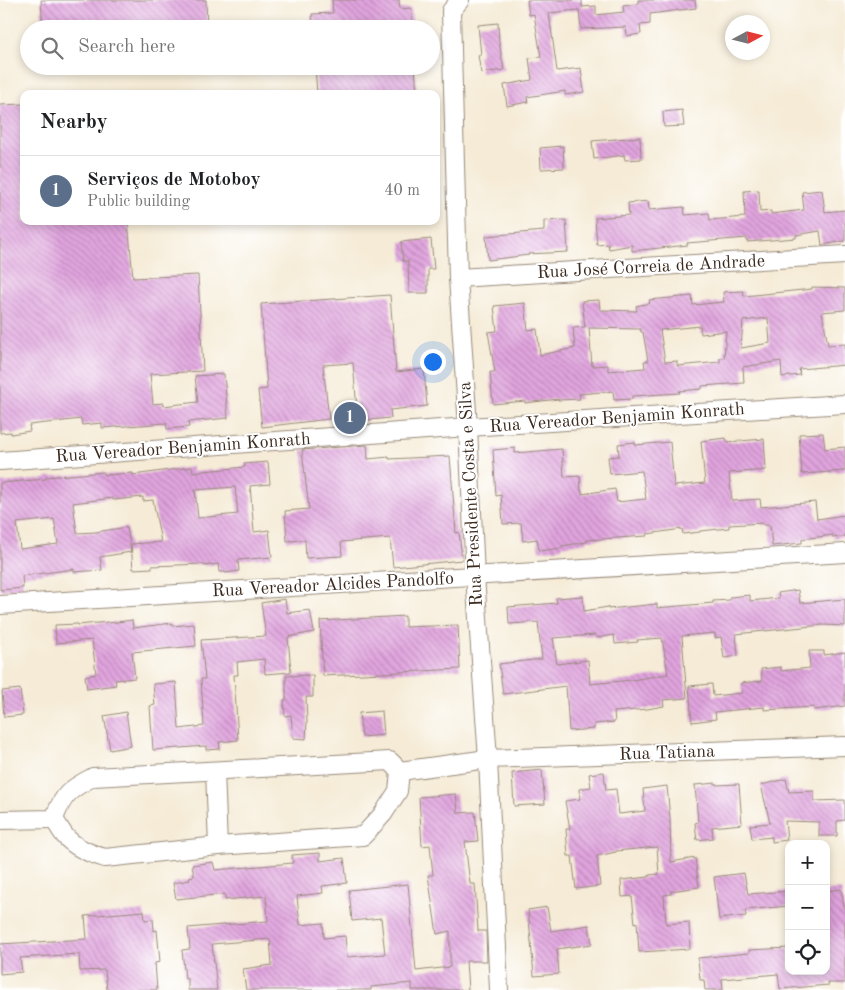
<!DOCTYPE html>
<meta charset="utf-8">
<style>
body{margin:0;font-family:"Old Standard TT",serif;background:#f2f2f2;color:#202124}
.controls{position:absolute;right:15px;bottom:15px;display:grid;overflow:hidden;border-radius:10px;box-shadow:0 2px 8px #0003}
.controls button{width:45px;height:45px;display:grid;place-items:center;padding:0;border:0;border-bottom:1px solid #e0e0e0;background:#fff;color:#202124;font:25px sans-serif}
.compass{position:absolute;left:725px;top:15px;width:45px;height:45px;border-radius:50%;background:#fff;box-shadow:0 2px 8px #0003;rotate:83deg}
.you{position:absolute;left:432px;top:361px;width:18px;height:18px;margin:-12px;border:4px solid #fff;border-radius:50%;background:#1a73e8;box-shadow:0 0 0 8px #1a73e833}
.badge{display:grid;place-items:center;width:32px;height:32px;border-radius:50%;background:#b5179e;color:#fff;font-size:16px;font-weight:700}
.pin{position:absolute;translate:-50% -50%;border:2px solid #fff;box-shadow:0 1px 5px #0006}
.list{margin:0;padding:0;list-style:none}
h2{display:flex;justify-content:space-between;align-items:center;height:65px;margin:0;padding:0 20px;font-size:21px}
h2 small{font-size:16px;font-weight:400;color:#757577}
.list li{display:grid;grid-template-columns:32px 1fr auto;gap:15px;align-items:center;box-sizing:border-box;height:70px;padding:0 20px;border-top:1px solid #e0e0e0}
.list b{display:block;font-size:19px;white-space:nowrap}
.list p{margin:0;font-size:16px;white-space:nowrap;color:#757577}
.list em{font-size:16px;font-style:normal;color:#757577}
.icon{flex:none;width:28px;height:28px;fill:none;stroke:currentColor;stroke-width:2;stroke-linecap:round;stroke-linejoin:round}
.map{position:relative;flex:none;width:845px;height:990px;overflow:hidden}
.search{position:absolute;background:#fff;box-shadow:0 2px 8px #0003;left:20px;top:20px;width:420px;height:55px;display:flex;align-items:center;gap:12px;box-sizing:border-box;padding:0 18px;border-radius:28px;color:#757577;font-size:19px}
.panel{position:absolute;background:#fff;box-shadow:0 2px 8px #0003;left:20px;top:90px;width:420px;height:135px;border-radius:10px}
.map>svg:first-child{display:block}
</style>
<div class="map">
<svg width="845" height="990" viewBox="0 0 845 990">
<defs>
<pattern id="building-back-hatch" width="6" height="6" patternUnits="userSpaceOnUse" patternTransform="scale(1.25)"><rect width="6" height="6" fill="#e1a4df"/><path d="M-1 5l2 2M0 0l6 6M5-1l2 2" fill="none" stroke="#b886b4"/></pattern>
</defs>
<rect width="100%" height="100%" fill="#fff"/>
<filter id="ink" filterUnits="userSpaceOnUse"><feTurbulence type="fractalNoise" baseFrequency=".02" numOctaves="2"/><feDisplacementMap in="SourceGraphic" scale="10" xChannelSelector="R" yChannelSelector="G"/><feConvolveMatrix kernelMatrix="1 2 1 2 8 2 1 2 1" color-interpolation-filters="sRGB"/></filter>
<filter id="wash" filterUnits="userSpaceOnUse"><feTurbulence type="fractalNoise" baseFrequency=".0096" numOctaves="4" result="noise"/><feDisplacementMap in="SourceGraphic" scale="20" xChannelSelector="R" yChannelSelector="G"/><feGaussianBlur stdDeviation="1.12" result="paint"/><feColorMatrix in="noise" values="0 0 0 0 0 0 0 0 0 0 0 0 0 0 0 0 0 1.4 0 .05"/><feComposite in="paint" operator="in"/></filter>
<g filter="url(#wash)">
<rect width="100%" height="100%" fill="#f5ebd6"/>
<g id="blocks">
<g fill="url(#building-back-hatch)" fill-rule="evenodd">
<polygon points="41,0 206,0 207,29 43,29"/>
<polygon points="332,0 399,0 400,9 411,8 413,29 313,29 312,14 333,13"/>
<polygon points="527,0 582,0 582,7 596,6 596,15 624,12 623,6 638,4 638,0 695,0 696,8 650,14 650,24 640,25 641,34 627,36 626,27 581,29 579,10 549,13 557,71 581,68 584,92 565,95 565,91 527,97 528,102 507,106 504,85 532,80 529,58 541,57 534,14 529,15"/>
<polygon points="498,23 499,42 504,70 481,73 478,55 481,55 478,25"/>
<polygon points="315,66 415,66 417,94 317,94"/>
<polygon points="24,104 24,221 128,221 133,278 198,275 203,371 150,374 153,404 163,403 163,406 198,402 195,376 224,374 228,418 188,422 189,427 167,429 166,423 102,428 102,423 82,425 81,419 29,425 30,431 11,434 11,432 0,433 0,105"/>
<polygon points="682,110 684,126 664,127 663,112"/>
<polygon points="640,137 641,159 625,160 624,155 594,159 592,141"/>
<polygon points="563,146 564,168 541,169 540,148"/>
<polygon points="759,190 760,212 771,211 771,214 804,210 802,192 822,190 825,212 845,210 845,241 822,245 820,231 796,235 796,238 747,242 747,238 687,243 688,245 632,251 632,245 609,249 608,244 597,245 595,218 629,215 628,203 648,201 649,210 684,207 685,215 709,213 710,220 745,217 744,191"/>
<polygon points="566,220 568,252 528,254 529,255 488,260 486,236 544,231 544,221"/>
<polygon points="431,239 434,269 428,269 428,293 409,293 408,261 403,261 401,242"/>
<path d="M 812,287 L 845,288 L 845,310 L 822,312 L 828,345 L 845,344 L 845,365 L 799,369 L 800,375 L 782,377 L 781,361 L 743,367 L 744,383 L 702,386 L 702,389 L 679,391 L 680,393 L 632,396 L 632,399 L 614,400 L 613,391 L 579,394 L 580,399 L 558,400 L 558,399 L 525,403 L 525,401 L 493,404 L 490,372 L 495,372 L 488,332 L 497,331 L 494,306 L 525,303 L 528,330 L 537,329 L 540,355 L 575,348 L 573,328 L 585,327 L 582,301 L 599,300 L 600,310 L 602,310 L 637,311 L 636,306 L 650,303 L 649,300 L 692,296 L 693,305 L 724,302 L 723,292 L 743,291 L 744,296 L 812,289 ZM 768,318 L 770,343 L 741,348 L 743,321 ZM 700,326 L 701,334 L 726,331 L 724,358 L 720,358 L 720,362 L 677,366 L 677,361 L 665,362 L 660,330 ZM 589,328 L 640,329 L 641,332 L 643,332 L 648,361 L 644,361 L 645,368 L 608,371 L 608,365 L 592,366 Z"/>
<polygon points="390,295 396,372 424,369 427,406 390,410 391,418 358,421 353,363 323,365 329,419 262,427 258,390 267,389 261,304"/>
<polygon points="823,433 825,449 845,447 845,471 802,474 799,434"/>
<polygon points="726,438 727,442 764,439 766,470 729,473 732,501 760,499 761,507 815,502 817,519 845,515 845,536 833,538 833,535 802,539 802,543 772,546 770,525 763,525 763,523 729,525 729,528 700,531 700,532 683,534 682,529 647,534 647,536 587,540 587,542 562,546 562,548 539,551 537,539 523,541 521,523 503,524 501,495 496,496 493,450 515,448 515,453 562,449 564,477 580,476 581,491 582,491 582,494 615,489 617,502 646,499 642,471 610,474 608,457 619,456 618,444 635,442 635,445 670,442 674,486 705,483 701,441"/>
<polygon points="367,445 368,459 389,457 389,459 450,456 456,533 459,532 462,560 393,567 390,538 341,542 342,556 306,558 305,540 287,541 285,511 309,509 302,450"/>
<path d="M 268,462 L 270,484 L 250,486 L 254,532 L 269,530 L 272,557 L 238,560 L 239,571 L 225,573 L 225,572 L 219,572 L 218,564 L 204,566 L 203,564 L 152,566 L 152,568 L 133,569 L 131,544 L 161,542 L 153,500 L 143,501 L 143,497 L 113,500 L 113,498 L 73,503 L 77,533 L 96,532 L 127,527 L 131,552 L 100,557 L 102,570 L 74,572 L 74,569 L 22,576 L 23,588 L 0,590 L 0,483 L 46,479 L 46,477 L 104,472 L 104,475 L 133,473 L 133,475 L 192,467 L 193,472 L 245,467 L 244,464 ZM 235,487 L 238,514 L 198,518 L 195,490 ZM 54,519 L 58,544 L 20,549 L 17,523 Z"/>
<path d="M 798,590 L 800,603 L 845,599 L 845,626 L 822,625 L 736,634 L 738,656 L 724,658 L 721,637 L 715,638 L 715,633 L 682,636 L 687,698 L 663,700 L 664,706 L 647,709 L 614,712 L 615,722 L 594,724 L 594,729 L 569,731 L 566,686 L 503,694 L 499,664 L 542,659 L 538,622 L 509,624 L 508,607 L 557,603 L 556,598 L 583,596 L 584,611 L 608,607 L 608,609 L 657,604 L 657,608 L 713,603 L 713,601 L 730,600 L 730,597 L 750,595 L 750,601 L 779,598 L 778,593 ZM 595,635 L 596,638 L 614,635 L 615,644 L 638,642 L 637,640 L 662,638 L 668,674 L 632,680 L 590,684 L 588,660 L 557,664 L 553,638 Z"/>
<polygon points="285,599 287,613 310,610 314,632 288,637 291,672 265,674 264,659 237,662 238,675 234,675 238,740 219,742 220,749 206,750 206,746 153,750 150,706 155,705 153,684 176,682 179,729 204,726 201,679 205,679 201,640 266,636 261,603"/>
<polygon points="405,616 405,627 458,625 460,669 323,676 320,621"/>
<polygon points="132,620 133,628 172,623 172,626 194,624 196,646 132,652 135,678 115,680 116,685 87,689 85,676 96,674 92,640 56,643 55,625 78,624 78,625 108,622 109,623"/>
<polygon points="809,651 824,651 824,655 845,652 845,706 814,710 814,707 764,710 764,707 715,712 716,719 692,722 689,686 712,684 713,696 742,693 741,683 762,681 761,669 781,667 781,671 810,668"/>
<polygon points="313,675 313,697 306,697 307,722 306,739 293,738 291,715 285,716 284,700 286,700 286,676"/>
<polygon points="20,689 23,715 4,717 2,691"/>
<polygon points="382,711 384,735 362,737 359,713"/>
<polygon points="126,712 131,746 110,750 104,716"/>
<polygon points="542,770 545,804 514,806 512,773"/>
<polygon points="604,772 606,790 616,789 619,814 645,811 643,789 667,786 670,819 671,862 695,858 699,887 671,891 671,894 664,895 666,924 689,922 690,949 639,952 637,922 635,923 632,896 622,897 621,880 649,877 649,875 659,874 657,847 616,851 616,852 597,856 600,886 576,889 572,856 568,856 566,829 570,829 565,801 580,799 579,789 591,787 589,774"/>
<polygon points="786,779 789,792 814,791 814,801 845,800 845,820 837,821 837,836 819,836 819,822 785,821 787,840 772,842 772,837 752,839 750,825 770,823 761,785"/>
<polygon points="716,783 716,785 739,784 742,824 712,827 713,838 697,840 695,823 698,822 695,785"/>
<polygon points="456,794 458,813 475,812 478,841 465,842 470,884 475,884 478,931 486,931 487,961 466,961 468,990 412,990 412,983 371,987 371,990 246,990 243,969 272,965 270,939 212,944 217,990 188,990 188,979 185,979 182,950 190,949 188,928 268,921 266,896 225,900 225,894 176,899 173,883 190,880 189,877 194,876 192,865 213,862 215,870 293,863 292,855 320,853 320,861 344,858 347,883 322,886 323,893 297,896 300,925 323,923 324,938 345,936 347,957 385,954 381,918 352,921 349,890 408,884 416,971 450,967 450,931 437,934 428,875 433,875 430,845 422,846 419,797"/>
<polygon points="744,873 748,894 789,891 789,906 745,910 746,916 719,919 714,877"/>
<polygon points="841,889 845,912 845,983 828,983 829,985 780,989 778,974 722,979 723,990 705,990 704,980 700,980 698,958 749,953 749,950 789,948 789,971 826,971 826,891"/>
<polygon points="547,907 551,931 589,925 592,944 557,949 559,974 534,976 530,930 528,910"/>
<polygon points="144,911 145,920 153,919 154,931 157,930 160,962 155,963 157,990 107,990 105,970 80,971 79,954 20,958 22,972 0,974 0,944 87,939 85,916"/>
</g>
</g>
</g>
<g filter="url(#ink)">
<use href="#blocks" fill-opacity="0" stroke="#988a7a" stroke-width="1"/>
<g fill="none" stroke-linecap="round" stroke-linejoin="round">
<g stroke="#988a7a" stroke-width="20">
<g id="minor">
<polyline points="460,0 451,11 458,278 468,427 475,576 488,759 499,990"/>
<polyline points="458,278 845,255"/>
<polyline points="0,461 468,427 845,404"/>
<polyline points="0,605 845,553"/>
<polyline points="215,771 218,846"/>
<path d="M 54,819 C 57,824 61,831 65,836 C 75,848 91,854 105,858 L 218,846 L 363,836 L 383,814 L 398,791 L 400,771"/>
<path d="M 0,820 L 54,819 C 63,794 70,789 93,777 L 390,761 L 400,771 L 488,759 L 845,746"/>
</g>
</g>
<use href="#minor" stroke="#fff" stroke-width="18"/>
</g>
</g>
<g text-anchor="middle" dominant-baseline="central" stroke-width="4" stroke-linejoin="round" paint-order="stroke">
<g font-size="18" fill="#3b2a1e" stroke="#fff">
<text transform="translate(651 267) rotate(-3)">Rua José Correia de Andrade</text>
<text transform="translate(617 418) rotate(-4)">Rua Vereador Benjamin Konrath</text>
<text transform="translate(183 448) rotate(-4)">Rua Vereador Benjamin Konrath</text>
<text transform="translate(471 494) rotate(-93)">Rua Presidente Costa e Silva</text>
<text transform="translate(333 585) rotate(-3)">Rua Vereador Alcides Pandolfo</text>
<text transform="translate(667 753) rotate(-2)">Rua Tatiana</text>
</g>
</g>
</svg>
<div class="controls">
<button>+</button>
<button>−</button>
<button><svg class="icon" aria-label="locate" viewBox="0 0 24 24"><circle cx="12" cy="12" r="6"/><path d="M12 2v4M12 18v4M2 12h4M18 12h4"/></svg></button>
</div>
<svg class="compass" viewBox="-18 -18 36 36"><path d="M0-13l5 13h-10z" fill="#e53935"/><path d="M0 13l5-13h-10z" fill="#757577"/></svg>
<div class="you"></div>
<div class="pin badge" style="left:350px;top:418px;background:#5c6f8a">1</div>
<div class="search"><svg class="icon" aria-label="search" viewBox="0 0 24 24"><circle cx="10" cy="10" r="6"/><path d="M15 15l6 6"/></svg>Search here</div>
<section class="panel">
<h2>Nearby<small></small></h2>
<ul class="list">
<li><span class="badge" style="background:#5c6f8a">1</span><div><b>Serviços de Motoboy</b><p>Public building</p></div><em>40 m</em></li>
</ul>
</section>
</div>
